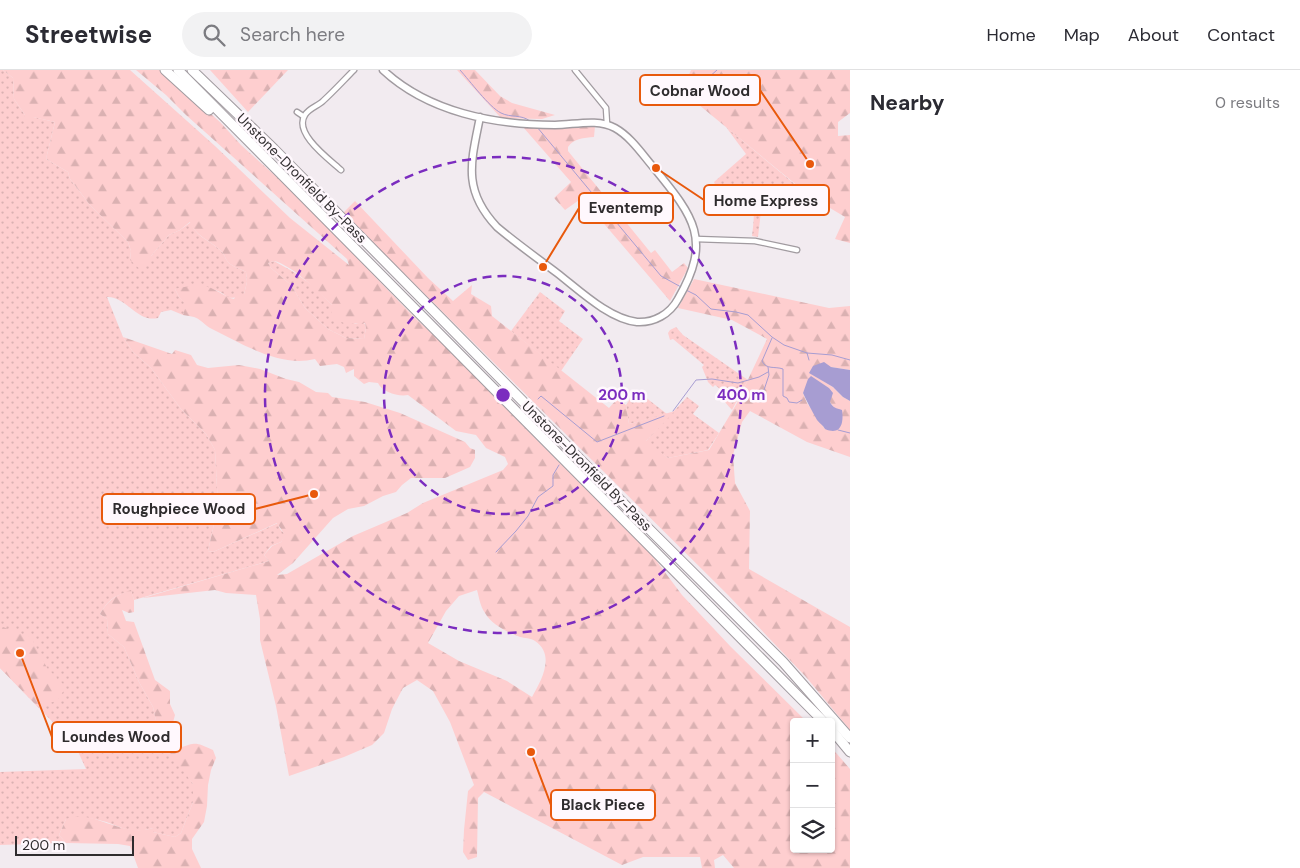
<!DOCTYPE html>
<meta charset="utf-8">
<style>
body{margin:0;font-family:"DM Sans",sans-serif;background:#f2f2f3;color:#2b2b33}
.controls{position:absolute;right:15px;bottom:15px;display:grid;overflow:hidden;border-radius:5px;box-shadow:0 1px 4px #0004}
.controls button{width:45px;height:45px;display:grid;place-items:center;padding:0;border:0;border-bottom:1px solid #e1e1e2;background:#fff;color:#2b2b33;font:25px sans-serif}
.scale{position:absolute;left:15px;bottom:12px;width:119px;box-sizing:border-box;padding-left:5px;border:2px solid #2f2c2e;border-top:0;font-size:14px;line-height:18px;white-space:nowrap;color:#2f2c2e;-webkit-text-stroke:4px #fff8fd;paint-order:stroke}
.list{margin:0;padding:0;list-style:none}
h2{display:flex;justify-content:space-between;align-items:center;height:65px;margin:0;padding:0 20px;font-size:21px}
h2 small{font-size:16px;font-weight:400;color:#7c7c81}
.icon{flex:none;width:28px;height:28px;fill:none;stroke:currentColor;stroke-width:2;stroke-linecap:round;stroke-linejoin:round}
.map{position:relative;flex:none;width:850px;height:798px;overflow:hidden}
header{display:flex;align-items:center;gap:30px;box-sizing:border-box;height:70px;padding:0 25px;background:#fff;border-bottom:1px solid #e1e1e2}
header strong{font-size:24px}
nav{display:flex;gap:28px;margin-inline-start:auto;font-size:18px}
.search{width:350px;height:45px;background:#f2f2f3;display:flex;align-items:center;gap:12px;box-sizing:border-box;padding:0 18px;border-radius:28px;color:#7c7c81;font-size:19px}
main{display:flex}
aside{flex:1;background:#fff}
.map>svg:first-child{display:block}
</style>
<header>
<strong>Streetwise</strong>
<div class="search"><svg class="icon" aria-label="search" viewBox="0 0 24 24"><circle cx="10" cy="10" r="6"/><path d="M15 15l6 6"/></svg>Search here</div>
<nav><a>Home</a><a>Map</a><a>About</a><a>Contact</a></nav>
</header>
<main>
<div class="map">
<svg width="850" height="798" viewBox="0 0 850 798">
<defs>
<pattern id="grass-dots" width="8" height="8" patternUnits="userSpaceOnUse" patternTransform="scale(1.25)"><rect width="8" height="8" fill="#fececf"/><path d="M2 2h.1M6 6h.1" fill="none" stroke="#dab1b2" stroke-width="1.8" stroke-linecap="round"/></pattern>
<pattern id="forest-firs" width="22" height="20" patternUnits="userSpaceOnUse" patternTransform="scale(1.25)"><rect width="22" height="20" fill="#fececf"/><path d="M5 1l3.5 6h-7zM16 11l3.5 6h-7z" fill="#dab1b2"/></pattern>
</defs>
<rect width="100%" height="100%" fill="#f2ebf0"/>
<g fill="url(#grass-dots)">
<path d="M 0,0 L 3,0 L 13,8 L 14,29 L 25,45 L 55,52 L 46,89 L 68,102 L 70,109 L 90,135 L 128,172 L 131,181 L 130,190 L 151,186 L 169,165 L 180,160 L 191,152 C 195,167 212,171 222,182 C 225,185 225,189 228,192 C 231,196 241,199 246,202 L 247,212 L 244,224 C 223,233 230,224 215,220 C 203,217 188,219 175,219 L 179,227 L 187,235 L 183,245 L 171,240 L 161,242 L 158,248 C 137,253 126,226 107,227 L 123,267 L 133,282 L 151,298 L 181,339 L 206,364 L 215,380 L 218,436 L 208,481 L 213,482 L 278,453 L 280,459 L 286,465 L 281,472 L 271,476 L 264,485 L 269,491 L 134,530 L 131,521 C 114,526 109,529 100,544 L 107,549 L 108,564 L 124,577 L 139,612 L 153,637 L 158,659 L 193,714 L 193,732 L 181,763 L 175,767 L 153,762 L 153,758 C 126,766 118,753 94,749 C 85,748 75,749 66,749 L 59,765 L 66,773 L 0,775 L 0,702 L 86,699 L 75,675 L 0,598 Z"/>
<path d="M 726,57 L 803,121 L 784,119 L 778,142 L 761,141 L 758,167 L 752,166 C 754,149 756,135 748,120 L 716,117 L 714,112 L 746,84 Z"/>
<polygon points="274,191 292,201 315,217 332,235 355,254 362,252 365,254 366,258 364,269 346,268 328,259 305,238 291,215 271,198 268,193"/>
<polygon points="540,222 565,241 559,251 583,269 561,301 511,261"/>
<polygon points="676,257 683,265 748,310 732,340 723,330 725,328 723,325 725,323 715,315 713,317 708,312 702,297 704,295 673,269 670,270 668,263 670,260"/>
<polygon points="636,320 667,344 629,354 626,335"/>
<polygon points="687,327 699,336 693,344 719,363 708,380 668,388 645,372"/>
</g>
<g fill="url(#forest-firs)" fill-rule="evenodd">
<path d="M 3,0 L 130,0 L 215,76 L 290,148 L 349,195 L 347,189 L 186,45 L 166,25 L 136,0 L 160,0 L 220,52 L 241,75 L 290,119 L 415,248 L 456,286 L 537,370 L 652,485 L 682,525 L 731,577 L 807,652 L 794,652 L 794,779 L 831,779 L 831,677 L 850,699 L 850,798 L 734,798 L 723,785 L 714,790 L 715,798 L 702,798 L 700,787 L 643,787 L 622,795 L 484,722 L 478,728 L 477,787 L 468,790 L 463,782 L 464,760 L 468,721 L 474,715 L 450,652 L 433,621 L 417,610 L 403,618 L 392,639 L 384,663 L 372,675 L 344,687 L 289,706 L 276,636 L 260,570 L 260,549 L 256,525 L 226,523 L 215,520 L 143,528 L 269,491 L 264,485 L 272,476 L 281,472 L 285,465 L 277,453 L 213,482 L 208,481 L 218,436 L 215,380 L 206,364 L 181,339 L 151,298 L 133,282 L 123,267 L 172,284 L 175,280 L 191,285 L 197,295 L 208,298 L 239,295 L 260,299 L 286,309 L 299,312 L 316,322 L 328,323 L 332,327 L 365,332 L 400,343 L 465,372 L 470,378 L 475,380 L 475,388 L 470,397 L 461,401 L 445,408 L 411,408 L 402,415 L 396,422 L 383,426 L 364,436 L 348,439 L 333,448 L 293,493 L 277,505 L 287,504 L 353,466 L 407,443 L 423,433 L 503,400 L 508,394 L 505,387 L 486,378 L 476,365 L 456,361 L 408,325 C 398,327 382,322 378,313 L 369,312 L 364,314 L 354,306 L 354,299 L 346,303 L 344,297 L 337,294 L 320,296 L 315,289 C 279,298 241,273 210,258 C 205,255 199,248 194,247 C 191,246 187,246 183,245 L 186,235 L 179,227 L 175,219 C 187,216 204,213 215,220 C 222,223 226,227 234,229 L 237,223 L 244,224 L 247,212 L 246,202 C 241,199 231,196 228,192 C 225,189 225,185 222,182 C 212,171 196,167 190,152 L 180,160 L 169,165 L 151,186 L 142,201 L 130,190 L 131,181 L 128,172 L 90,135 L 70,109 L 68,102 L 46,89 L 55,52 L 33,47 L 29,55 L 23,51 L 25,45 L 14,29 L 13,8 ZM 274,191 C 290,194 321,223 332,235 L 331,247 L 346,254 L 365,253 L 366,258 L 364,269 L 346,268 L 328,259 L 305,238 L 291,215 L 271,198 L 268,193 ZM 477,520 C 479,527 480,536 485,543 C 492,555 507,562 520,567 C 524,568 531,568 535,571 C 556,585 541,611 532,627 L 507,611 L 459,591 L 428,573 L 446,541 L 459,526 Z"/>
<polygon points="210,0 288,0 248,42"/>
<polygon points="457,0 475,0 500,26 512,33 555,45 542,49 501,48"/>
<polygon points="691,0 850,0 850,43 838,52 838,66 850,65 850,173 835,169 845,147 810,126 682,21"/>
<path d="M 595,56 L 594,67 C 584,68 574,68 568,77 L 568,81 L 651,183 L 655,180 L 672,202 L 684,193 L 688,198 L 670,231 L 582,128 L 565,140 L 554,128 L 571,112 L 523,57 L 563,58 Z"/>
<path d="M 355,131 L 428,208 L 453,231 L 472,215 L 471,224 L 491,236 L 492,246 L 609,338 L 617,329 L 626,335 L 629,354 L 675,341 L 646,371 L 668,388 L 709,380 L 737,333 L 767,269 L 732,250 L 678,238 L 694,209 L 829,238 L 850,236 L 850,300 L 831,297 L 810,303 L 833,317 L 843,327 L 850,331 L 850,387 L 807,372 L 750,341 L 742,352 L 733,385 L 735,413 L 750,441 L 749,499 L 850,557 L 850,660 L 806,607 L 728,525 L 343,143 ZM 811,307 L 829,318 L 830,332 L 834,338 L 825,359 L 807,333 L 803,323 Z"/>
<path d="M 131,520 L 134,530 L 134,542 L 129,543 L 122,540 L 126,551 L 134,552 L 155,610 L 170,621 L 170,634 L 175,645 L 171,660 L 179,678 C 197,672 195,672 213,680 L 216,688 L 211,700 L 208,715 L 207,736 L 204,752 L 192,769 L 192,779 L 201,798 L 138,798 L 130,776 L 118,774 L 66,773 L 59,765 L 66,749 C 96,739 119,768 153,758 L 153,762 L 175,767 L 181,763 L 193,732 L 193,714 L 165,676 L 158,660 L 153,637 L 139,612 L 124,577 L 108,564 L 107,549 L 100,544 C 109,529 115,526 131,520 Z"/>
<polygon points="0,556 31,567 47,598 66,617 57,631 37,636 0,598"/>
</g>
<g fill="#a79dd2">
<polygon points="824,292 831,297 850,300 850,331 843,327 833,317 809,303 813,296"/>
<path d="M 811,306 L 829,318 L 833,323 L 830,332 C 833,338 836,338 842,340 C 844,353 841,366 825,359 C 823,355 820,354 817,350 C 812,341 807,332 803,323 L 808,309 Z"/>
</g>
<g fill="none" stroke-linecap="round" stroke-linejoin="round">
<g stroke="#a79dd2" stroke-width="1">
<path d="M 460,0 C 470,11 489,37 501,43 C 511,48 521,44 530,51"/>
<polyline points="688,23 699,16 717,0"/>
<polyline points="537,57 661,206 681,217"/>
<polyline points="686,220 696,225 711,239 736,242 748,245 772,267 784,275 807,283 832,285 850,290"/>
<path d="M 772,268 L 762,291 C 766,300 775,296 783,299 L 783,326 L 787,328 L 789,332 L 797,333 L 802,330"/>
<polyline points="807,283 809,290"/>
<polyline points="538,329 541,326 597,372 664,346"/>
<polyline points="760,332 769,305 768,297"/>
<polyline points="673,341 696,310 712,309 738,313 759,307 768,302"/>
<polyline points="838,360 850,363"/>
<polyline points="496,482 516,461 528,446 538,427 553,416 553,405 559,395"/>
</g>
<g stroke="#a19ba0" stroke-width="7">
<g id="street">
<polyline points="575,0 606,38 607,54"/>
<polyline points="297,42 303,46"/>
<path d="M 341,100 C 329,89 293,63 305,45 C 309,38 318,36 323,31 C 334,21 344,10 354,0"/>
<polyline points="696,169 755,171 797,180"/>
</g>
</g>
<g stroke="#a19ba0" stroke-width="9">
<path id="secondary" d="M 383,0 C 428,42 494,55 555,55 C 574,55 597,48 615,58 C 631,67 642,84 654,98 C 693,146 713,169 678,229 C 670,244 654,253 637,252 C 609,249 579,220 557,203 C 537,188 516,173 497,157 C 462,120 471,92 480,47"/>
</g>
<g stroke="#a19ba0" stroke-width="11">
<g id="highway">
<polyline points="165,0 209,40"/>
<polyline points="178,0 824,652"/>
<polyline points="192,0 274,79 635,445 783,592 850,668"/>
<polyline points="831,659 850,682"/>
</g>
</g>
<use href="#street" stroke="#fff" stroke-width="4.5"/>
<use href="#secondary" stroke="#fff" stroke-width="6"/>
<use href="#highway" stroke="#fff" stroke-width="9"/>
</g>
<g fill="none" stroke="#7b2cbf" stroke-width="2.5" stroke-dasharray="9 6">
<circle cx="503" cy="325" r="119"/>
<circle cx="503" cy="325" r="238"/>
</g>
<g text-anchor="middle" dominant-baseline="central" stroke-width="5" stroke-linejoin="round" paint-order="stroke">
<g font-size="14" fill="#2f2c2e" stroke="#fff8fd">
<text transform="translate(302 108) rotate(45)">Unstone-Dronfield By-Pass</text>
<text transform="translate(587 396) rotate(45)">Unstone-Dronfield By-Pass</text>
</g>
</g>
<circle cx="503" cy="325" r="8" fill="#7b2cbf" stroke="#fff8fd" stroke-width="2.5"/>
<g font-size="15" text-anchor="middle" font-weight="bold" fill="#7b2cbf" stroke="#fff8fd" stroke-width="5" stroke-linejoin="round" paint-order="stroke">
<text x="622" y="330">200 m</text>
<text x="741" y="330">400 m</text>
</g>
<path fill="none" stroke="#e8590c" stroke-width="2" d="M810 94L760 20M656 98L704 130M543 197L579 138M314 424L255 439M20 583L52 667M531 682L551 735"/>
<g fill="#e8590c" stroke="#fff8fd" stroke-width="2">
<circle cx="810" cy="94" r="5"/>
<circle cx="656" cy="98" r="5"/>
<circle cx="543" cy="197" r="5"/>
<circle cx="314" cy="424" r="5"/>
<circle cx="20" cy="583" r="5"/>
<circle cx="531" cy="682" r="5"/>
</g>
<g fill="#fff8fd" stroke="#e8590c" stroke-width="2">
<rect x="640" y="5" width="120" height="30" rx="5"/>
<rect x="704" y="115" width="125" height="30" rx="5"/>
<rect x="579" y="123" width="94" height="30" rx="5"/>
<rect x="102" y="424" width="153" height="30" rx="5"/>
<rect x="52" y="652" width="129" height="30" rx="5"/>
<rect x="551" y="720" width="104" height="30" rx="5"/>
</g>
<g font-size="15" text-anchor="middle" font-weight="bold" fill="#2f2c2e">
<text x="700" y="26">Cobnar Wood</text>
<text x="766" y="136">Home Express</text>
<text x="626" y="143">Eventemp</text>
<text x="179" y="444">Roughpiece Wood</text>
<text x="116" y="672">Loundes Wood</text>
<text x="603" y="740">Black Piece</text>
</g>
</svg>
<div class="controls">
<button>+</button>
<button>−</button>
<button><svg class="icon" aria-label="layers" viewBox="0 0 24 24"><path d="M12 4l9 5-9 5-9-5zM3 14l9 5 9-5"/></svg></button>
</div>
<div class="scale">200 m</div>
</div>
<aside>
<h2>Nearby<small>0 results</small></h2>
<ul class="list">
</ul>
</aside>
</main>
